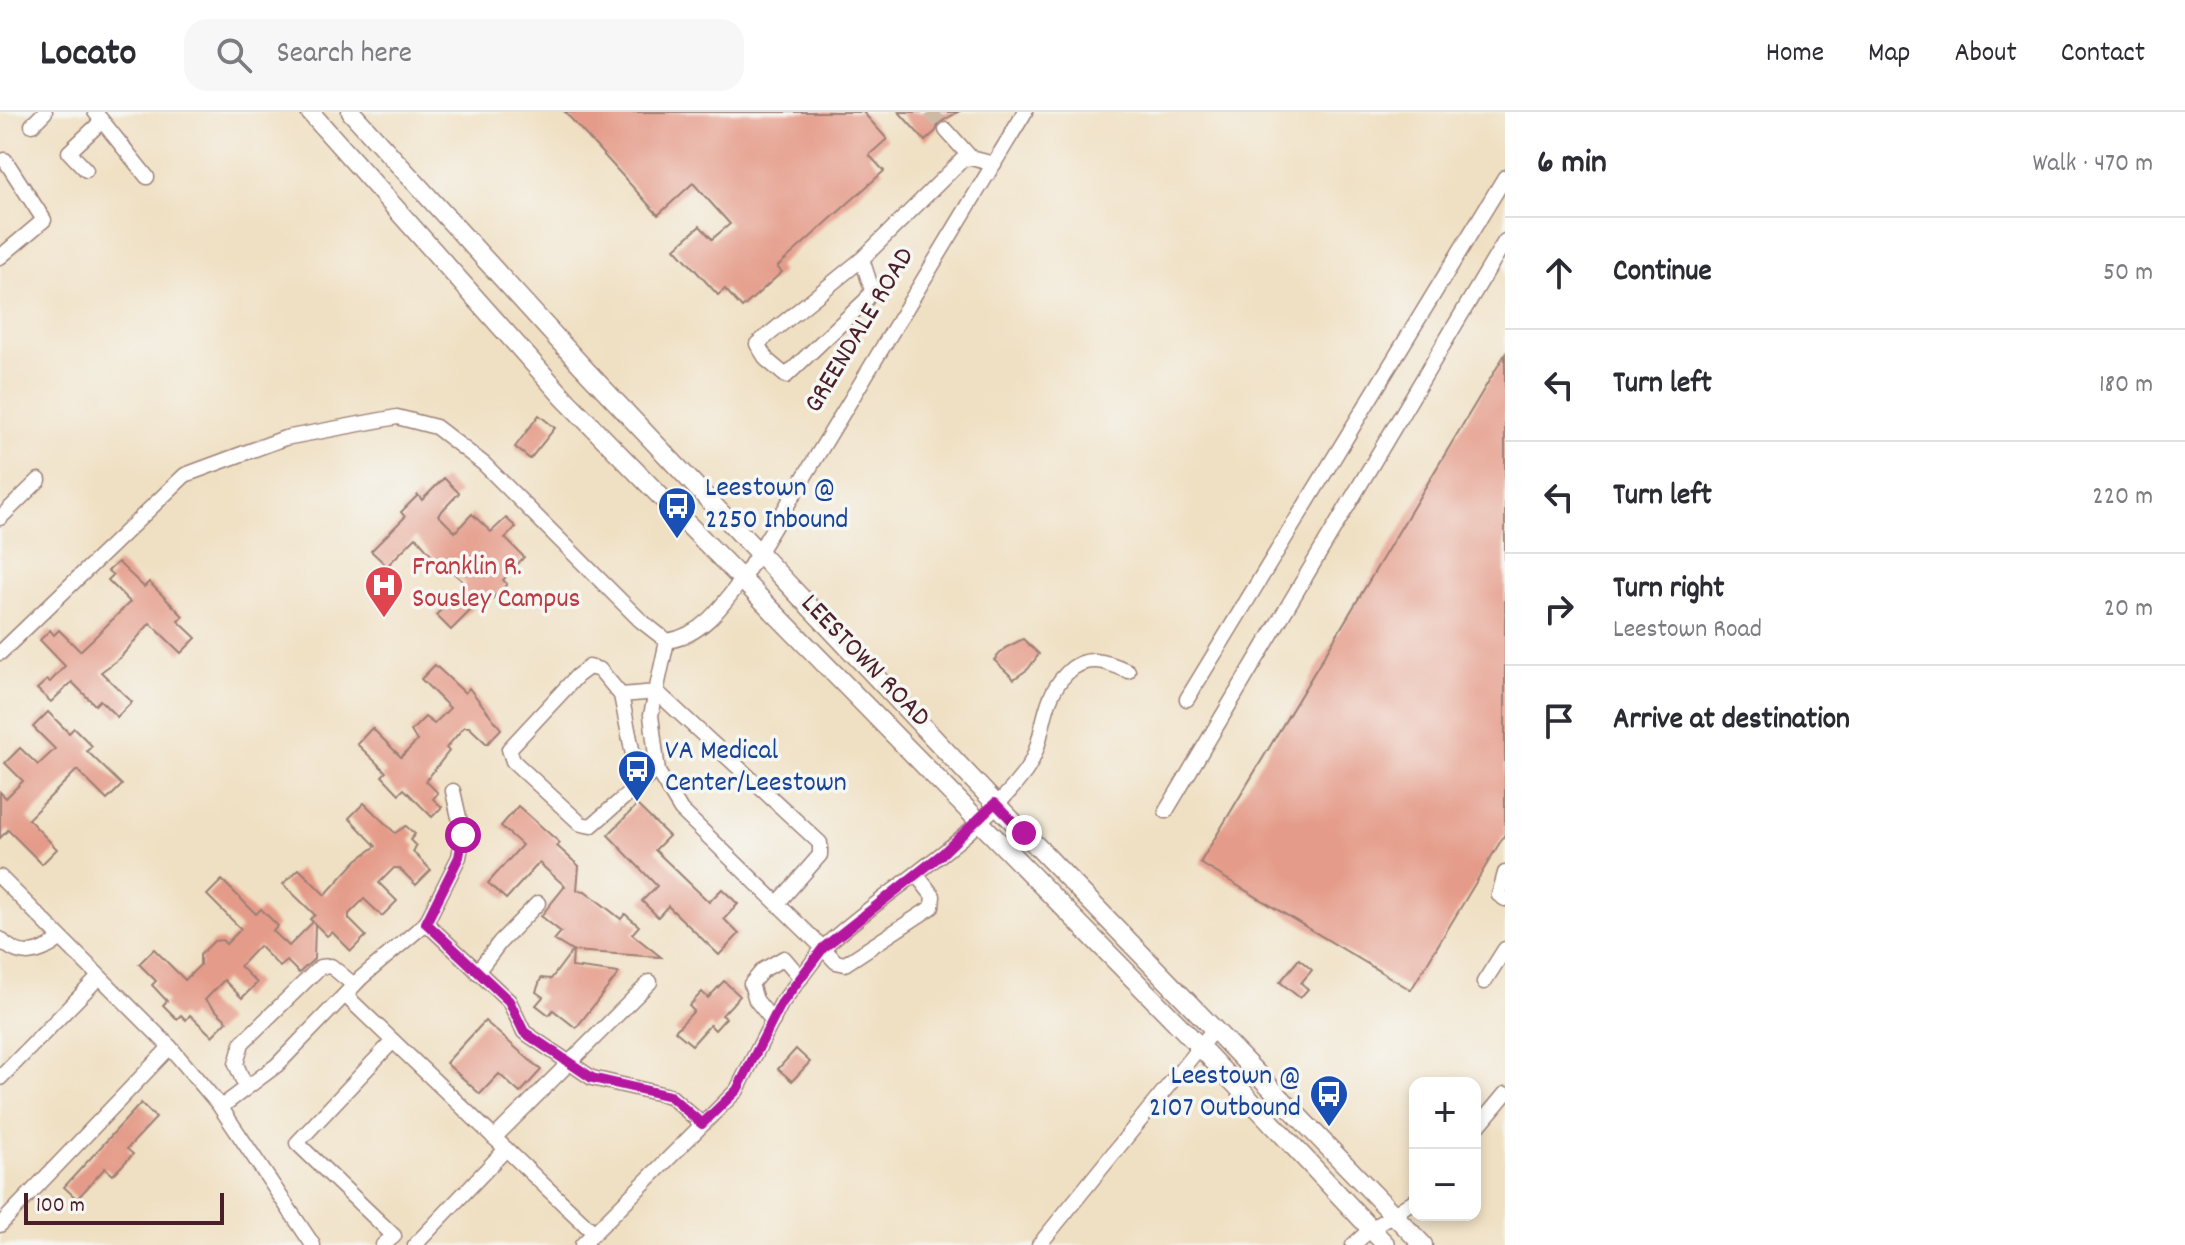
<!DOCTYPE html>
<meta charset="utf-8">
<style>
body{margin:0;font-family:Dekko,sans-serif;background:#f7f7f7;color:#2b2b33}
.controls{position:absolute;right:24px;bottom:24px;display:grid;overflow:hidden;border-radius:16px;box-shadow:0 4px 12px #0003}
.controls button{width:72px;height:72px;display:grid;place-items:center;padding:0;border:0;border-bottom:2px solid #e1e1e2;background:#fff;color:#2b2b33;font:40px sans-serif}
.scale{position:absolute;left:24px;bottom:20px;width:200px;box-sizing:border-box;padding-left:8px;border:4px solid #4a1f2b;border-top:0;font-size:22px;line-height:28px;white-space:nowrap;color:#4a1f2b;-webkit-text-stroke:6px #f6f6f2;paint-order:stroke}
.stop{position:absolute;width:24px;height:24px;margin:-18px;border:6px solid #b5179e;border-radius:50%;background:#fff}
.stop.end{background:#b5179e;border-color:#fff;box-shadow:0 2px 8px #0008}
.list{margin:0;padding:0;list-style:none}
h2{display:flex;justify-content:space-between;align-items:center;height:104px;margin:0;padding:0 32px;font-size:34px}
h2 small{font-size:26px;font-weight:400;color:#7c7c81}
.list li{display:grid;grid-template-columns:52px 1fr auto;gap:24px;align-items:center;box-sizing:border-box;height:112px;padding:0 32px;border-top:2px solid #e1e1e2}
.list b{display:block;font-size:30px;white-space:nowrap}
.list p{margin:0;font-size:26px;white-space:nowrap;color:#7c7c81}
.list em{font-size:26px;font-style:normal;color:#7c7c81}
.icon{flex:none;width:44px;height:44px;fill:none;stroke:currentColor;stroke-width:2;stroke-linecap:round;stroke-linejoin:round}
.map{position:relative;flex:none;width:1505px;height:1133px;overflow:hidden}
header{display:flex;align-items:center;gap:48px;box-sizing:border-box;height:112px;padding:0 40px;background:#fff;border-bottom:2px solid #e1e1e2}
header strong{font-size:38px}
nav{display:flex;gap:44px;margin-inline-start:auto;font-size:28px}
.search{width:560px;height:72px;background:#f7f7f7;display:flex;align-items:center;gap:20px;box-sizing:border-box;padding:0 28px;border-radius:24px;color:#7c7c81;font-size:30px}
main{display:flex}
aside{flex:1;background:#fff}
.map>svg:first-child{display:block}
</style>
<header>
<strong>Locato</strong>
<div class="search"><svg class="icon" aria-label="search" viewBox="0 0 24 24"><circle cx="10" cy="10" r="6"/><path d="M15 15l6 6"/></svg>Search here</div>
<nav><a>Home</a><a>Map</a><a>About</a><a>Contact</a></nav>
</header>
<main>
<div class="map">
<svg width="1505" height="1133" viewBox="0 0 1505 1133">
<rect width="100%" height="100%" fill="#f6f6f2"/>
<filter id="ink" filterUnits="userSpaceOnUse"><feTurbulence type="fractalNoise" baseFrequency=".0125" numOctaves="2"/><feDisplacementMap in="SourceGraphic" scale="16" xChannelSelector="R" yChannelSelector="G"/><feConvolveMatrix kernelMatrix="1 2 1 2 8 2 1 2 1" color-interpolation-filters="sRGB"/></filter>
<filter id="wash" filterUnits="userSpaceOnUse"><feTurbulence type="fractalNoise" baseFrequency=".006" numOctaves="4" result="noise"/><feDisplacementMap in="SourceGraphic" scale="32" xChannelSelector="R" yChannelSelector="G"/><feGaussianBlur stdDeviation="1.8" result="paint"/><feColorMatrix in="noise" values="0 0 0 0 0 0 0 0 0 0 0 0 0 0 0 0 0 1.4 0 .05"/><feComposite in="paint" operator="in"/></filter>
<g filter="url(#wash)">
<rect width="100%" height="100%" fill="#f0e0c3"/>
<g id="blocks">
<g fill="#e59b89">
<polygon points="565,0 863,0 887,27 869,43 884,59 777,155 782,160 742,196 725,177 718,183 675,136 700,114 712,127 730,112 693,71 658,103"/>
<polygon points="899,0 958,0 939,11 936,19 925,29"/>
<polygon points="1505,242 1505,722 1411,878 1200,751"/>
<polygon points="539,303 555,316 530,347 515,335"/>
<polygon points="444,366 459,381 438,403 455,420 472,402 491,420 506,406 516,415 505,426 524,445 503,468 507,472 490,489 485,484 451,518 436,503 466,472 449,457 445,458 416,425 387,454 371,439 405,405 401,400 418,383 422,388"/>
<polygon points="118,450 144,475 149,470 183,504 178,509 196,526 181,541 150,511 120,546 101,560 132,590 117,605 100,588 95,593 72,570 51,590 37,577 47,568 50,570 65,554 40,528 50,518 54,523 59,518 80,539 98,522 130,490 108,468 113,463 108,459"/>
<polygon points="1023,527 1039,542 1028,557 1014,567 994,548 1005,536"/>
<polygon points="435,553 465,581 469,576 501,617 487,632 469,615 464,615 446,636 449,639 426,669 438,681 433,687 442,695 432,705 404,677 399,682 382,664 386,660 357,632 372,616 401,645 417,629 411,619 425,605 434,612 450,596 421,567"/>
<polygon points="48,600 69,621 74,616 92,634 87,639 122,673 107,688 77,658 28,707 57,737 42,752 8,718 0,726 0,680 6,686 23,669 5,651 20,636 38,653 55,637 33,615"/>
<polygon points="364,691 395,721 406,714 415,722 410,728 416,734 413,740 431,758 416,773 399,756 394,756 379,771 397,789 382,804 364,787 349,802 349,807 366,824 351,839 332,820 327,824 315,812 314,847 299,861 287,849 280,855 259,834 240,854 257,871 242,886 224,868 205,888 227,909 212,924 190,903 186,908 181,903 177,907 163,893 167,889 152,873 156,869 139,852 154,837 185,868 200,853 200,843 214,829 222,828 226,832 241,817 207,783 222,768 256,802 261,797 278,814 273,819 289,834 313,810 310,807 315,803 283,772 299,757 325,783 357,748 376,734 349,706"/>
<polygon points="637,693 669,724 655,738 709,790 722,777 738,792 724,807 739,822 719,843 668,794 658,805 642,789 657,774 608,723"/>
<polygon points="518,694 560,731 557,734 579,754 577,778 585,779 621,807 625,802 639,814 632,822 661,845 573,839 572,855 619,861 576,916 553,898 549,903 536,893 543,885 536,880 541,866 551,867 572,839 554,828 561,820 541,804 565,774 539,751 506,787 488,771 522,733 501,714"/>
<polygon points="1299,847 1312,858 1301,871 1308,877 1300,886 1280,870"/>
<polygon points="724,869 740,884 722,903 726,906 715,918 710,913 692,933 675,919 694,899 689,894 702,880 708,886"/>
<polygon points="485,909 541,958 520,981 499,962 480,982 446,951"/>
<polygon points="796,937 810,950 792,969 778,957"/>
<polygon points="141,991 156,1006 127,1037 133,1042 113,1063 105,1056 77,1087 64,1075"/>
</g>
</g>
</g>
<g filter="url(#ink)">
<use href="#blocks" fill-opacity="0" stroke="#9d8077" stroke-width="2"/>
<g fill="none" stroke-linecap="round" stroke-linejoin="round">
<polyline stroke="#cfb9a5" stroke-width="14" stroke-dasharray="14 7" stroke-linecap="butt" points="930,0 946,18"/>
<g stroke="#9d8077" stroke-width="17">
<g id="minor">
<polyline points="95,0 147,65"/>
<polyline points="32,13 45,0"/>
<polyline points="946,18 971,46"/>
<polyline points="86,58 69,40 102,9"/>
<polyline points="0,145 44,108 5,48"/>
<polyline points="862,147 872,178 866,188 786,264 767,248 757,232 862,147 962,48 971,46 994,52"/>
<polyline points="0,406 39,368"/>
<path d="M 667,529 L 651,603 L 658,660 L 681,698 L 823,836 C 887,776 971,733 1025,660 C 1047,630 1038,589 1067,561 C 1086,542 1106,549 1128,559"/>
<path d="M 0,541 L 185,363 L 285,326 L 397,305 L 436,315 L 484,352 L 640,508 L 667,529 C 702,524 723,493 743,466 L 1025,0"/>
<polyline points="621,583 639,672"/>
<polyline points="1187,587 1505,65"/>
<polyline points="657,657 591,714 581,712 513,649 509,637 577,564 589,555 600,558 621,583 657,580 820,731 820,743 778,791"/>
<polyline points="1166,699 1505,129"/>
<polyline points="1505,761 1499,783 1505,787"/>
<polyline points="0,765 170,935 219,993 313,1133"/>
<polyline points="426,811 509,889 524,920 592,966 670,984 702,1012"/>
<path d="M 0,827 C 20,848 39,843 60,827"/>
<polyline points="477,860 500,830 538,791"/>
<polyline points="1484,870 1505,837"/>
<polyline points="345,883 594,1121"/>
<polyline points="773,909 756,888 751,872 763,858 784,846 801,866"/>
<polyline points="0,966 98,866"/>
<polyline points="246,976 236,952 242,931 320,855 331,854 354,873"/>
<polyline points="221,995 277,953 361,866 426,811 459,745 463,723 453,679"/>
<polyline points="1475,1018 1505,982"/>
<polyline points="494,1026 650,870"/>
<polyline points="0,1113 170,935"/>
<polyline points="383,1133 394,1124 297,1031 393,929"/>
<polyline points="415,1133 506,1037"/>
<polyline points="582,1133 737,978 781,892 823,836 836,850 845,852 932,795 933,784 916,762"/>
<polyline points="1039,1133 1215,916"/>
<polyline points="1353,1133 1371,1117 1415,1088"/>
</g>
</g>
<g stroke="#9d8077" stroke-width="21">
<g id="major">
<polyline points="310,0 565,287 1206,941 1386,1133"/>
<polyline points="351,0 582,254 995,691 1423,1133"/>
</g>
</g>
<use href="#minor" stroke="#fff" stroke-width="14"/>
<use href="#major" stroke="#fff" stroke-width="18"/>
</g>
</g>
<g fill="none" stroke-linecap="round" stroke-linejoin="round" filter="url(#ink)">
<polyline stroke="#b5179e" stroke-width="10" points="463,723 459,745 426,811 509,889 524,920 592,966 670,984 702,1012 737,978 781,892 823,836 942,742 995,691 1024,721"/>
</g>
<defs>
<g id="bus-pin" transform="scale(2)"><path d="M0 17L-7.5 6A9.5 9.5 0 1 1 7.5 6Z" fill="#1a4fb4" stroke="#f6f6f2"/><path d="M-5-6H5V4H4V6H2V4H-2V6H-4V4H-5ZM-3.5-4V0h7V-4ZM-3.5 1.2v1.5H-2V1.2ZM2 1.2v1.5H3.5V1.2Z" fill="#fff"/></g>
<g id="hospital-pin" transform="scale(2)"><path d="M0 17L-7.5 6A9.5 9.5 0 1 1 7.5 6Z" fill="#e0444e" stroke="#f6f6f2"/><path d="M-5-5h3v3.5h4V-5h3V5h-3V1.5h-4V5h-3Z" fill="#fff"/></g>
</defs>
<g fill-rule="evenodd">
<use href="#bus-pin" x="677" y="394"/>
<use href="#hospital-pin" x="384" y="473"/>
<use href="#bus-pin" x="637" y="657"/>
<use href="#bus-pin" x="1329" y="982"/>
</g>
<g text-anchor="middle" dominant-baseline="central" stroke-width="7" stroke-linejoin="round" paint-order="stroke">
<g font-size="28" fill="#4a1f2b" stroke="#f6f6f2">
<text transform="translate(861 219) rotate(-59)">GREENDALE ROAD</text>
<text transform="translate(864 550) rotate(46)">LEESTOWN ROAD</text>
</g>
<g font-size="28" fill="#164399" stroke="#f6f6f2" text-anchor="start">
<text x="705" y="378">Leestown @<tspan x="705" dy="32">2250 Inbound</tspan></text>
<text x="665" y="641">VA Medical<tspan x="665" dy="32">Center/Leestown</tspan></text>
<text x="1301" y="966" text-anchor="end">Leestown @<tspan x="1301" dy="32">2107 Outbound</tspan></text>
</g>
<g font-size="28" fill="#be3a42" stroke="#f6f6f2" text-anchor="start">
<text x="412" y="457">Franklin R.<tspan x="412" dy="32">Sousley Campus</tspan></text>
</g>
</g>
</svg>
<div class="controls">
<button>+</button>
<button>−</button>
</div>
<div class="scale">100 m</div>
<div class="stop" style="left:463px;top:723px"></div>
<div class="stop end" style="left:1024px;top:721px"></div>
</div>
<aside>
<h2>6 min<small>Walk · 470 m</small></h2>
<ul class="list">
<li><svg class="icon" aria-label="ahead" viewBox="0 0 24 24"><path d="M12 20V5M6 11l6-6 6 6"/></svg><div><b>Continue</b></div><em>50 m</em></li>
<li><svg class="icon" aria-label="left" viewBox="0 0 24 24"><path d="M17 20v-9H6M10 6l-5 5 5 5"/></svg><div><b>Turn left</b></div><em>180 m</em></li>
<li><svg class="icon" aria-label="left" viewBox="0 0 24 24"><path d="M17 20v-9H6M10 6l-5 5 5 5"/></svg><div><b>Turn left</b></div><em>220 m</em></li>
<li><svg class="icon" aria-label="right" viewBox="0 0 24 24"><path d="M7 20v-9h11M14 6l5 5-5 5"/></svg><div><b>Turn right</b><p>Leestown Road</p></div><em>20 m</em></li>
<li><svg class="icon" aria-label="arrive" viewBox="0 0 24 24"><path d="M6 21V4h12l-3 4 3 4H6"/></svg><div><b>Arrive at destination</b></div></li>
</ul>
</aside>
</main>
